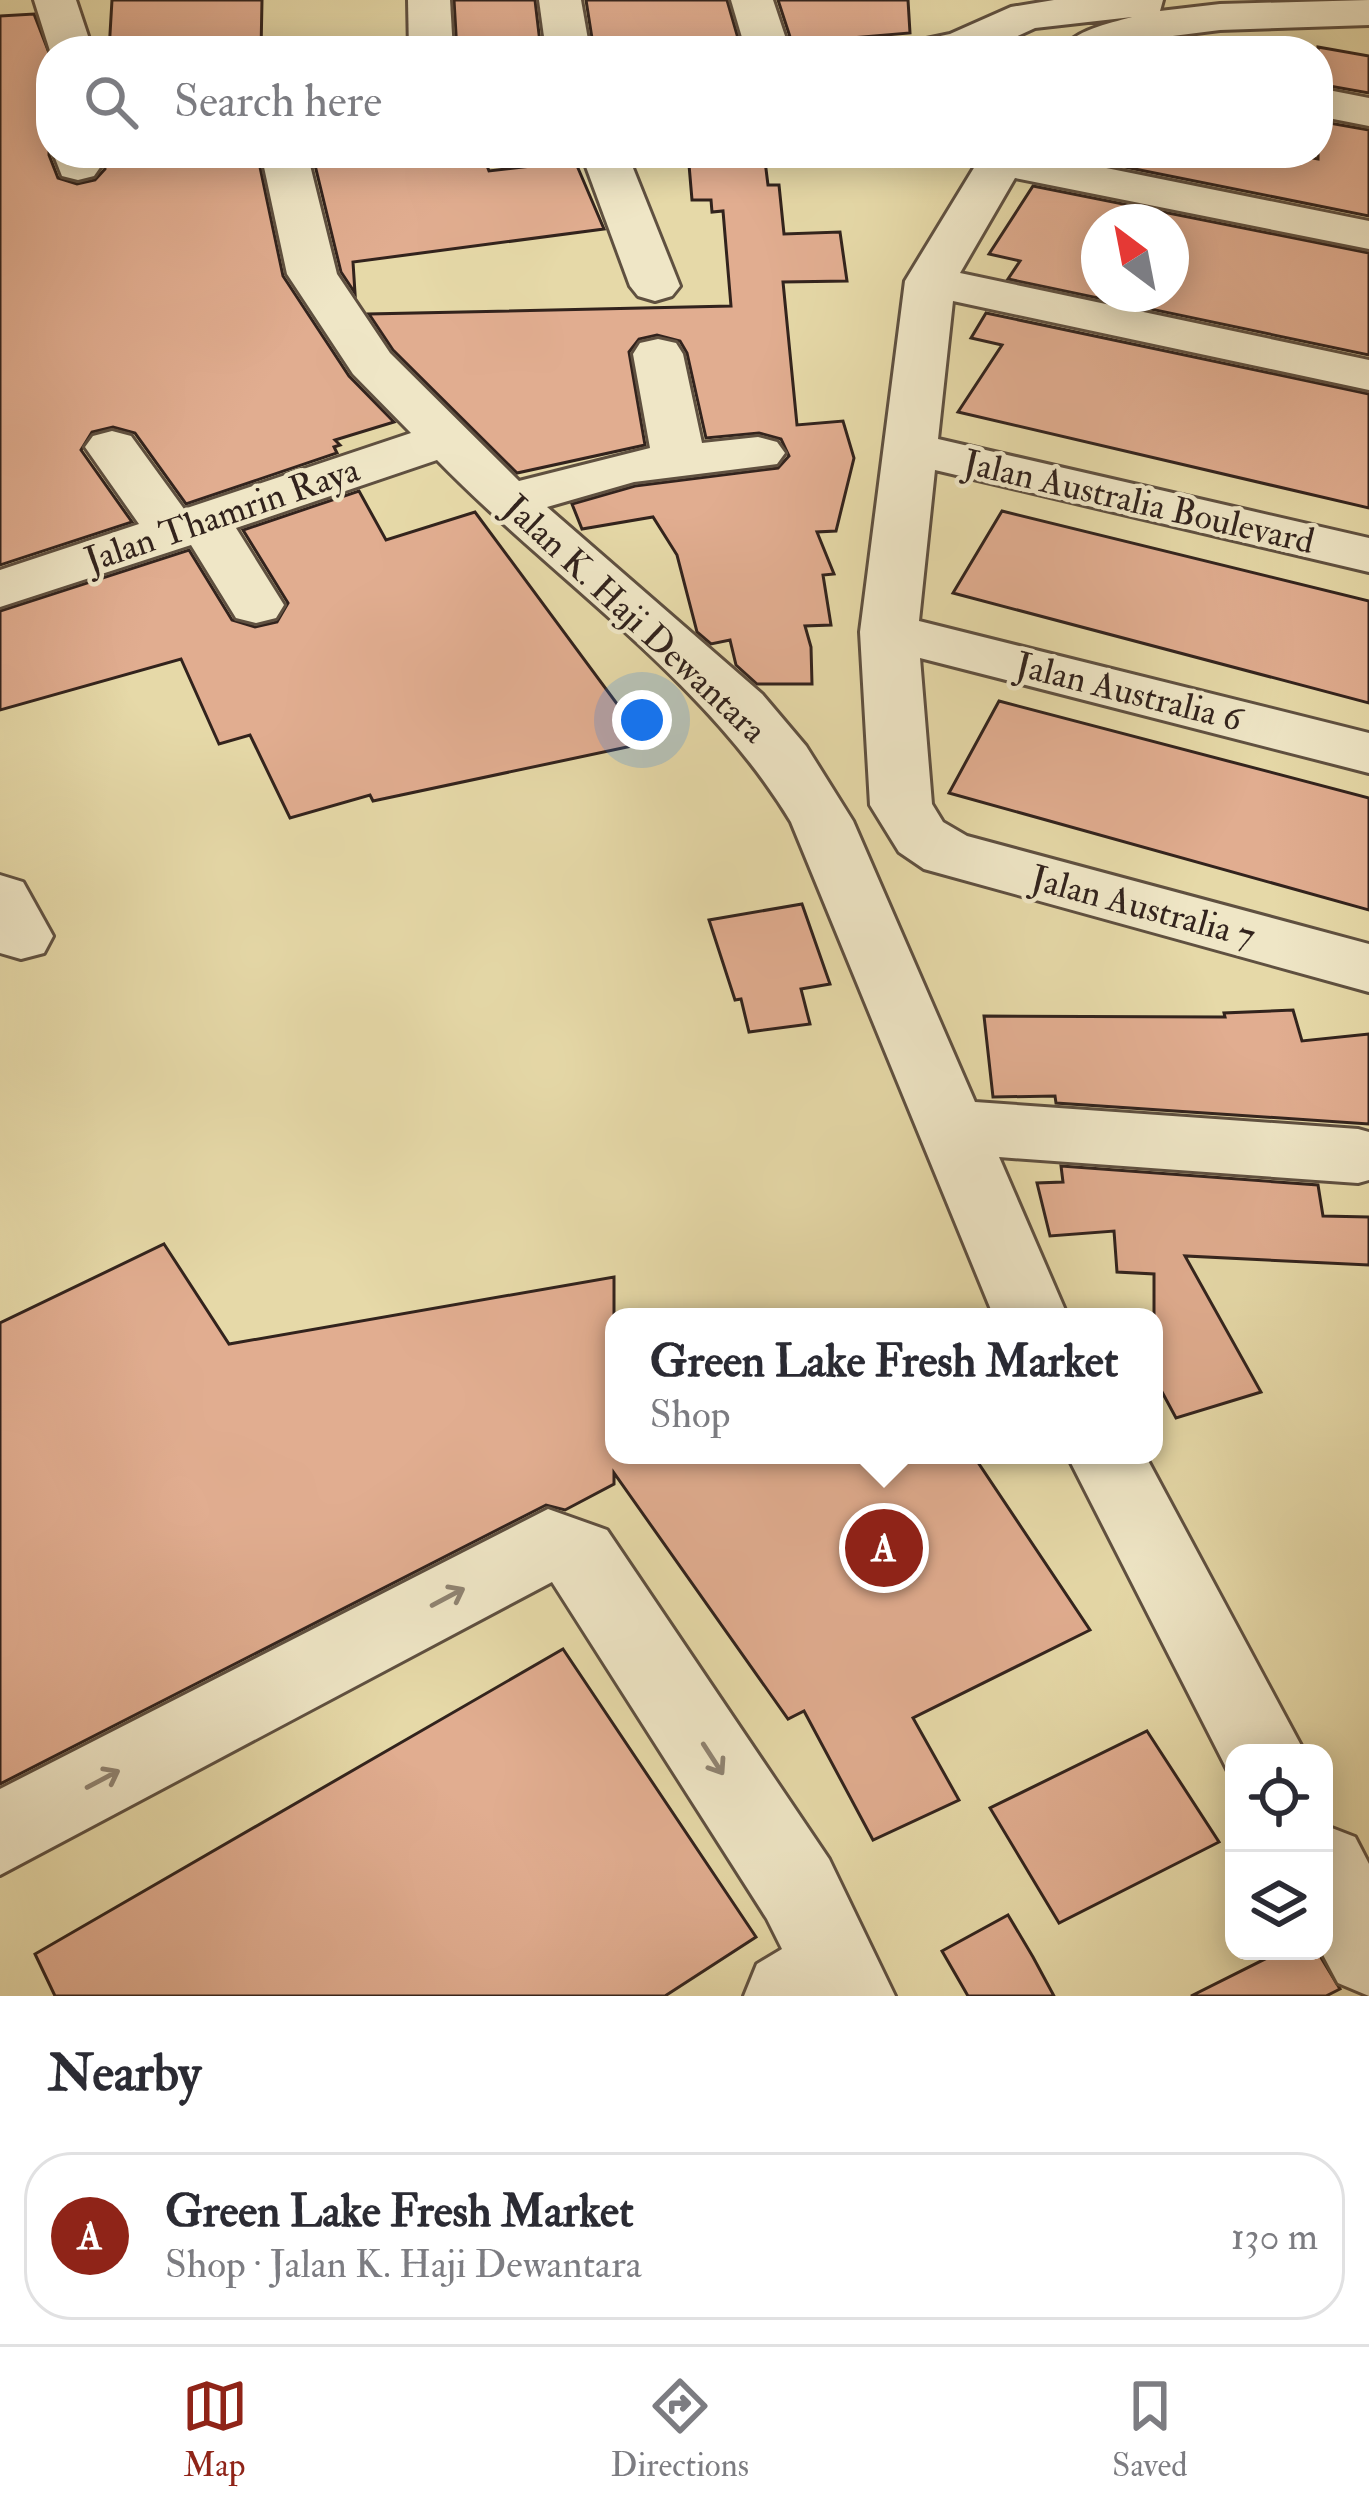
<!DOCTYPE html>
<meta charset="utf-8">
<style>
body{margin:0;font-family:"IM FELL Double Pica",serif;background:#f2f2f3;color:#2b2b33}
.controls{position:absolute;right:36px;bottom:36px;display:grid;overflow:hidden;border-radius:24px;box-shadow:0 6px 30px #0003}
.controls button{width:108px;height:108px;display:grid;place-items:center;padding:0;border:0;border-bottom:3px solid #e1e1e2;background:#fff;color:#2b2b33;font:60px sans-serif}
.compass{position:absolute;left:1081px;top:204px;width:108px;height:108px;border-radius:50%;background:#fff;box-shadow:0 6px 30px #0003;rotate:328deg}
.you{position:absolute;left:642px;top:720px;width:42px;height:42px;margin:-30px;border:9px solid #fff;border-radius:50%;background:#1a73e8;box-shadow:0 0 0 18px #1a73e833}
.badge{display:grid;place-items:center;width:78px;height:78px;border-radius:50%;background:#8f2418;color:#fff;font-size:39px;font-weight:700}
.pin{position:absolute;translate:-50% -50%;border:6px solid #fff;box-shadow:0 3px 12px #0006}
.popup{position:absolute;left:605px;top:1308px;width:558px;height:156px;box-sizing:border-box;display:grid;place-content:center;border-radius:24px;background:#fff;filter:drop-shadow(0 3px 9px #0005);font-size:39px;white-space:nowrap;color:#7c7c81}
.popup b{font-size:45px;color:#2b2b33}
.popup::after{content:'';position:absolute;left:50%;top:100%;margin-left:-24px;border:24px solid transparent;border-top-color:#fff}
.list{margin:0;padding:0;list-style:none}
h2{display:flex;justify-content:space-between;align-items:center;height:156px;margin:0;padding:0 48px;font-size:51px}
h2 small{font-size:39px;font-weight:400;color:#7c7c81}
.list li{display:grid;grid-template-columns:78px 1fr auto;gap:36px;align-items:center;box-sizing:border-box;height:168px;margin:0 24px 24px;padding:0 24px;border:3px solid #e1e1e2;border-radius:48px}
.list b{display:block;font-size:45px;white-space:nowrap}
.list p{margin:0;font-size:39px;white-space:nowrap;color:#7c7c81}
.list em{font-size:39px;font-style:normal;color:#7c7c81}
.icon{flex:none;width:66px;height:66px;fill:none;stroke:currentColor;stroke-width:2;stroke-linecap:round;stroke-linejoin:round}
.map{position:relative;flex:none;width:1369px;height:1996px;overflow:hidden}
.search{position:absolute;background:#fff;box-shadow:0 6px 30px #0003;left:36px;right:36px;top:36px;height:132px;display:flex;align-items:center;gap:30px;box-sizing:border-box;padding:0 42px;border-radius:48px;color:#7c7c81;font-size:45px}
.sheet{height:348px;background:#fff}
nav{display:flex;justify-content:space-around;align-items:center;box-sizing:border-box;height:168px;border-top:3px solid #e1e1e2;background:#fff;font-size:33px;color:#7c7c81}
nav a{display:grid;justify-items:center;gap:6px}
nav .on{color:#8f2418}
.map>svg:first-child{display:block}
</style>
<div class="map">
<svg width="1369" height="1996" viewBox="0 0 1369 1996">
<rect width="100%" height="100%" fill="#e6d9a8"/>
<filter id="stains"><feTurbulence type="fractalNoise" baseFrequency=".00167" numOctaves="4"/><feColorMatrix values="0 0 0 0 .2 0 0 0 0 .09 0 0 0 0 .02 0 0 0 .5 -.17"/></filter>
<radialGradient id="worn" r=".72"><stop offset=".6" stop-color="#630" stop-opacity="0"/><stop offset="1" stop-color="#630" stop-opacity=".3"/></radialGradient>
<g fill="#e1ad90" stroke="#32231d" stroke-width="3" fill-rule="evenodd">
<polygon points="112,0 262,0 261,51 109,51"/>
<polygon points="454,0 535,0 541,51 457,51"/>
<polygon points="586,0 727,0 740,45 594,51"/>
<polygon points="778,0 908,0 910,33 792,43"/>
<polygon points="34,14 51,58 49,155 58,178 77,184 95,180 105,169 104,153 257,153 283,276 349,376 394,422 335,440 340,445 334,447 337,453 186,504 135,433 113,427 92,432 81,450 132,522 0,565 0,16"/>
<polygon points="1318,47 1369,56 1369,93 1318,84"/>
<polygon points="1318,121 1369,130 1369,216 1055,153 1284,153 1318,159"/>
<polygon points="375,153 482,153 489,171 575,161 604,229 353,262 355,293 341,272 314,161"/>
<polygon points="688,153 764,153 768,185 779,185 784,234 840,232 847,281 783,282 797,425 843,421 854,458 836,531 817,532 834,574 823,575 831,625 805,626 811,647 812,684 757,684 736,665 730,640 711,644 697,632 677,555 653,517 582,529 572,504 635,486 778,468 789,456 781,439 759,433 706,438 687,353 680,341 657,335 639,339 629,352 645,445 517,473 393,350 369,314 731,306 723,211 712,212 711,200 692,200"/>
<path d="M 1033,186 L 1369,253 L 1369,355 L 1008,279 L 1020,261 L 989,254 ZM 1099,222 L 1171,222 L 1171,294 L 1099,294 Z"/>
<polygon points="986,313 1369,394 1369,508 958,412 1002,345 971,338"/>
<polygon points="359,491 386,540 475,512 646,743 373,801 370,795 290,818 250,735 219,744 181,659 0,710 0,611 189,550 232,620 255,627 277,622 288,603 243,530"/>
<polygon points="1002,511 1369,601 1369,703 953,593"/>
<polygon points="999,701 1369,798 1369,910 949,793"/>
<polygon points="802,904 830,984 801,989 810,1024 749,1032 741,999 735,1000 709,920"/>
<polygon points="1293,1010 1302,1041 1369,1034 1369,1124 1056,1103 1055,1096 993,1097 984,1016 1225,1017 1224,1013"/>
<polygon points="1061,1166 1318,1185 1323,1216 1369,1217 1369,1265 1185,1256 1261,1392 1176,1418 1154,1377 1154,1274 1117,1272 1114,1231 1050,1236 1037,1183 1063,1182"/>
<polygon points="164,1244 229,1344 614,1277 614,1455 973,1455 1090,1630 913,1718 959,1800 873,1840 804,1711 788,1719 614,1473 614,1484 565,1510 546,1505 0,1784 0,1323"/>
<polygon points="563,1649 756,1937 665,1996 55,1996 35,1954"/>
<polygon points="1147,1731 1219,1842 1059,1923 990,1808"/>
<polygon points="1008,1915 1033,1957 1054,1996 968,1996 942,1951"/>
<polygon points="1281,1951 1317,1951 1340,1989 1326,1996 1191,1996"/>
</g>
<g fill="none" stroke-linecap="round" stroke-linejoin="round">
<g stroke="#5f5040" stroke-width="6">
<g id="minor">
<polygon points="34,0 76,0 93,51 51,54"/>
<polygon points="408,0 450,0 453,51 409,51"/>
<polygon points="539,0 581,0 590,51 546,51"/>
<polygon points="731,0 773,0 790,51 746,51"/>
<path d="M 1054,0 L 1163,0 L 1160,11 L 1220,4 L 1369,0 L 1369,25 L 1220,30 L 1149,39 L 1116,51 L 1060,51 C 1075,30 1107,24 1132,17 L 1035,28 L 985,51 L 905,51 L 912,42 L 950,34 L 1011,7 Z"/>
<polygon points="1318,88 1369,98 1369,126 1318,116"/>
<polygon points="53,153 99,153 101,166 94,176 78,180 62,176"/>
<path d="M 261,153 L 307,153 L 337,274 L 390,353 L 519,481 L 650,448 L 633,354 L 640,343 L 658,339 L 676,343 L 683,354 L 702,443 L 758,437 L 777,442 L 785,453 L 777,464 L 634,482 L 547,507 L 762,694 L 806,746 L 853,821 L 975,1102 L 1358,1129 L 1369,1132 L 1369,1180 L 1358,1183 L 999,1157 L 1068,1317 L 994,1317 L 791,822 C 705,679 553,579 437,460 L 236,528 L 284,605 L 276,618 L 256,623 L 236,618 L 191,545 L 0,607 L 0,570 L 139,524 L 85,447 L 93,436 L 112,431 L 131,436 L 184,509 L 411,433 L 353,374 L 287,274 Z"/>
<polygon points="581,153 627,153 680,286 672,296 655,301 638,296 630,286"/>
<polygon points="983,153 1032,153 1369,221 1369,249 1015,178 960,273 1369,360 1369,390 953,301 938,439 1369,538 1369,572 935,470 919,621 1369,733 1369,773 920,658 932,804 943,822 967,836 1369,944 1369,992 924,869 899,852 870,805 860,632 905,281"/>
<polygon points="0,875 23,882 53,936 44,953 21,959 0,953"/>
<polygon points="1067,1455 1145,1455 1305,1753 1234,1753 1233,1781"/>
<polygon points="548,1509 607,1530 829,1859 895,1996 744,1996 757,1964 782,1949 767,1919 552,1582 0,1875 0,1789"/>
<polygon points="1324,1825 1355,1837 1369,1864 1369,1996 1338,1983 1321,1951"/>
</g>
</g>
<use href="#minor" fill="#efe6c6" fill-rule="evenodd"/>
</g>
<defs><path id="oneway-shaft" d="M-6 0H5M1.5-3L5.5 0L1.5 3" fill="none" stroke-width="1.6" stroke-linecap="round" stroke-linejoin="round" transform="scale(3)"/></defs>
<g stroke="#908472">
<use href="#oneway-shaft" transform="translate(448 1597) rotate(-28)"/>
<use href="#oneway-shaft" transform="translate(713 1759) rotate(57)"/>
<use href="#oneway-shaft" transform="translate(103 1779) rotate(-28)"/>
</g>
<g text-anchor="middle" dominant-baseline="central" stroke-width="9" stroke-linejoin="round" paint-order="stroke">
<g font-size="36" fill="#32231d" stroke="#efe6c6">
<text transform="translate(1139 502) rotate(13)">Jalan Australia Boulevard</text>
<text transform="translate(222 515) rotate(-19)">Jalan Thamrin Raya</text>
<text transform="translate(635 619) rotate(43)">Jalan K. Haji Dewantara</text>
<text transform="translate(1129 692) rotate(14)">Jalan Australia 6</text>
<text transform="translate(1143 907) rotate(15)">Jalan Australia 7</text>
</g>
</g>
<rect width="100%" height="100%" filter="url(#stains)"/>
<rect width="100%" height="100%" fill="url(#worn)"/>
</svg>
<div class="controls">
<button><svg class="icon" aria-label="locate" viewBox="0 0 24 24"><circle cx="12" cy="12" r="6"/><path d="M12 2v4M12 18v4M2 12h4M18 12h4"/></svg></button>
<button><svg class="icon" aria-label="layers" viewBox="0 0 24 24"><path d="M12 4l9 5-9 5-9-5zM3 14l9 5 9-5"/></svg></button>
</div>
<svg class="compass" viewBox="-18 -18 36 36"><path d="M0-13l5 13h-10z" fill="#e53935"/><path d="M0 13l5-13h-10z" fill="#7c7c81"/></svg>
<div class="you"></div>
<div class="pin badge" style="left:884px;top:1548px">A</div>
<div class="popup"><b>Green Lake Fresh Market</b>Shop</div>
<div class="search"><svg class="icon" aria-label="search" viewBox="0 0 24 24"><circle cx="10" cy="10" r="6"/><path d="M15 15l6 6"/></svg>Search here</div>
</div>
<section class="sheet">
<h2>Nearby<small></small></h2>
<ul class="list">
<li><span class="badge">A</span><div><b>Green Lake Fresh Market</b><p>Shop · Jalan K. Haji Dewantara</p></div><em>130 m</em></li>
</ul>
</section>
<nav>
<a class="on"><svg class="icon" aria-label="map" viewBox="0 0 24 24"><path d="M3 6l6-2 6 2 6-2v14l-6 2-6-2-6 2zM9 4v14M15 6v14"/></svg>Map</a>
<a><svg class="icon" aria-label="directions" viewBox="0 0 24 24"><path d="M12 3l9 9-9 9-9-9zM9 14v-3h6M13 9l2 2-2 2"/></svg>Directions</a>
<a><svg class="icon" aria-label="saved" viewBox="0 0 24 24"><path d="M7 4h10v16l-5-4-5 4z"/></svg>Saved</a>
</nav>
